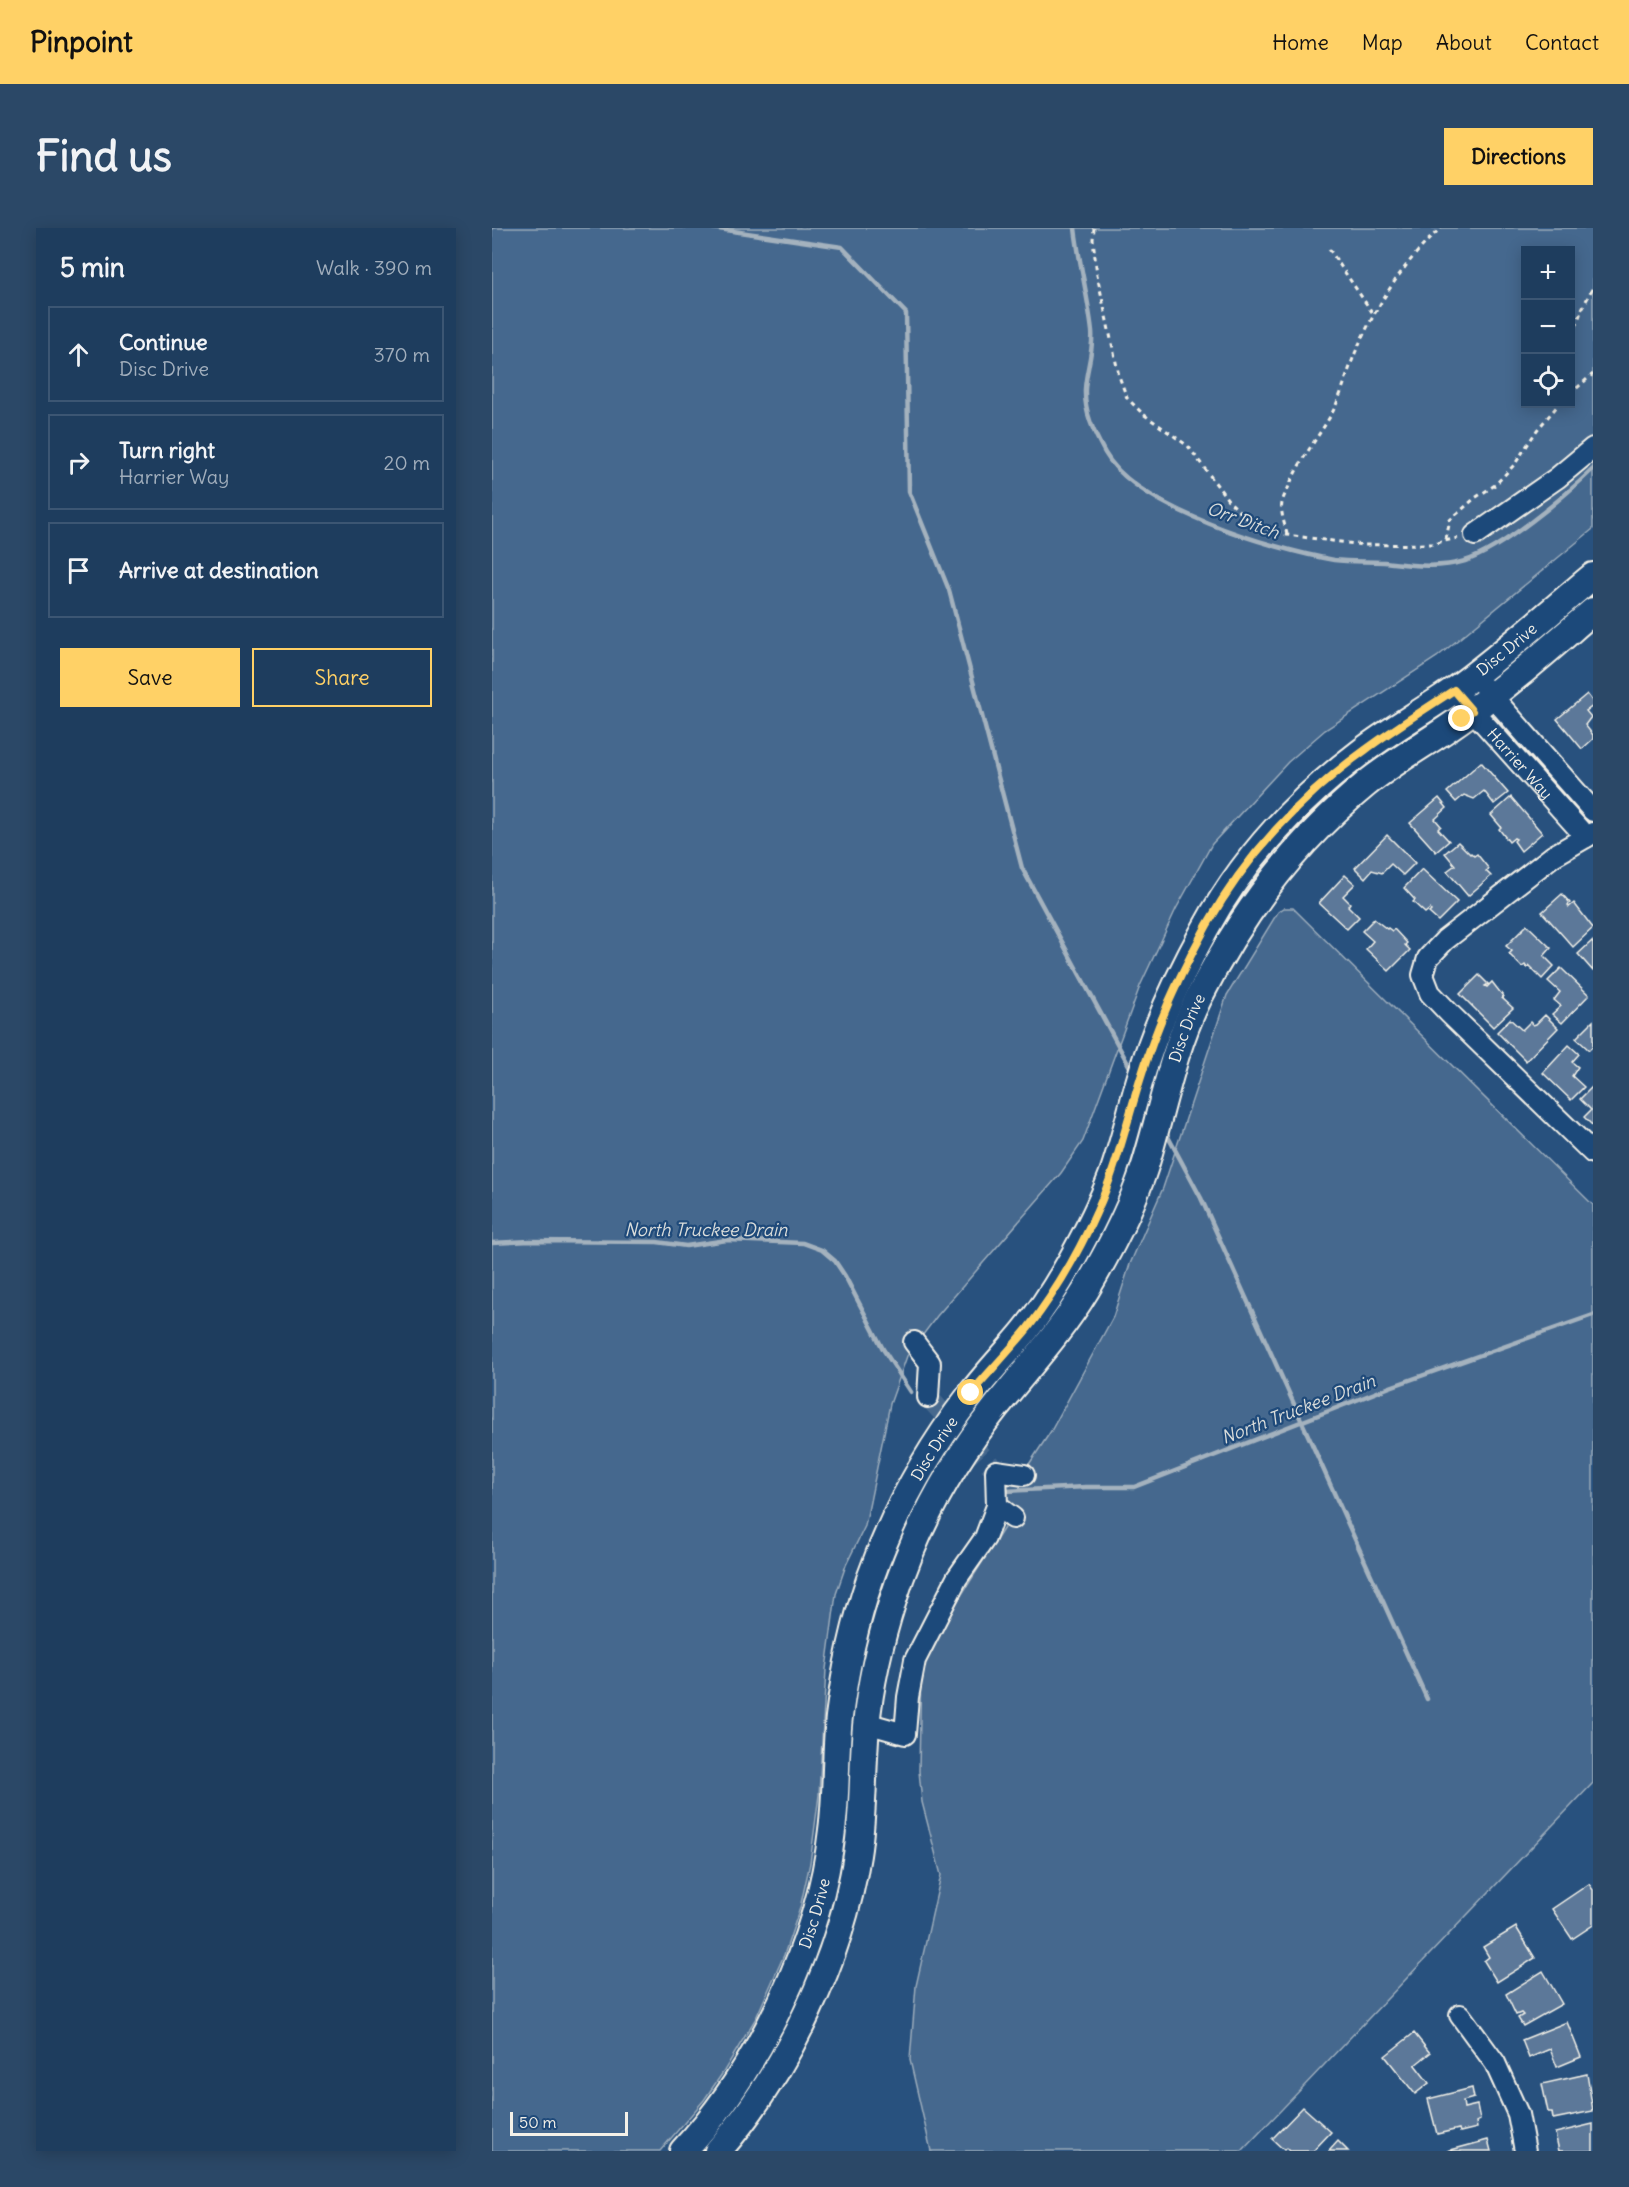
<!DOCTYPE html>
<meta charset="utf-8">
<style>
body{margin:0;font-family:Delius,sans-serif;background:#2b4867;color:#f1f3f6}
.controls{position:absolute;right:18px;top:18px;display:grid;overflow:hidden;border-radius:0px;box-shadow:0 3px 15px #0003}
.controls button{width:54px;height:54px;display:grid;place-items:center;padding:0;border:0;border-bottom:2px solid #3c5673;background:#1e3d5e;color:#f1f3f6;font:30px sans-serif}
.scale{position:absolute;left:18px;bottom:15px;width:118px;box-sizing:border-box;padding-left:6px;border:3px solid #f4f1e8;border-top:0;font-size:16px;line-height:21px;white-space:nowrap;color:#f4f1e8;-webkit-text-stroke:4px #1f4a7a;paint-order:stroke}
.stop{position:absolute;width:18px;height:18px;margin:-14px;border:4px solid #ffd166;border-radius:50%;background:#fff}
.stop.end{background:#ffd166;border-color:#fff;box-shadow:0 2px 6px #0008}
.list{margin:0;padding:0;list-style:none}
h2{display:flex;justify-content:space-between;align-items:center;height:78px;margin:0;padding:0 24px;font-size:26px}
h2 small{font-size:20px;font-weight:400;color:#a1aebc}
.list li{display:grid;grid-template-columns:39px 1fr auto;gap:18px;align-items:center;box-sizing:border-box;height:96px;margin:0 12px 12px;padding:0 12px;border:2px solid #3c5673;border-radius:0px}
.list b{display:block;font-size:22px;white-space:nowrap}
.list p{margin:0;font-size:20px;white-space:nowrap;color:#a1aebc}
.list em{font-size:20px;font-style:normal;color:#a1aebc}
.actions{display:flex;gap:12px;padding:18px 24px}
.actions a{flex:1;padding:14px 0;border:2px solid #ffd166;border-radius:0px;text-align:center;font-size:21px;color:#ffd166}
.actions .main{background:#ffd166;color:#111}
.icon{flex:none;width:33px;height:33px;fill:none;stroke:currentColor;stroke-width:2;stroke-linecap:round;stroke-linejoin:round}
.map{position:relative;flex:none;width:1101px;height:1923px;overflow:hidden;border-radius:0px}
header{display:flex;align-items:center;gap:36px;box-sizing:border-box;height:84px;padding:0 30px;background:#ffd166;color:#111}
header strong{font-size:28px}
nav{display:flex;gap:33px;margin-inline-start:auto;font-size:21px}
.intro{display:flex;align-items:center;justify-content:space-between;box-sizing:border-box;height:144px;padding:0 36px}
h1{margin:0;font-size:42px}
.button{padding:15px 27px;border-radius:0px;background:#ffd166;color:#111;font-size:21px;font-weight:700}
main{display:flex;gap:36px;padding:0 36px}
aside{flex:1;background:#1e3d5e;border-radius:0px;box-shadow:0 3px 15px #0003}
.map>svg:first-child{display:block}
</style>
<header>
<strong>Pinpoint</strong>
<nav><a>Home</a><a>Map</a><a>About</a><a>Contact</a></nav>
</header>
<div class="intro"><h1>Find us</h1><a class="button">Directions</a></div>
<main>
<aside>
<h2>5 min<small>Walk · 390 m</small></h2>
<ul class="list">
<li><svg class="icon" aria-label="ahead" viewBox="0 0 24 24"><path d="M12 20V5M6 11l6-6 6 6"/></svg><div><b>Continue</b><p>Disc Drive</p></div><em>370 m</em></li>
<li><svg class="icon" aria-label="right" viewBox="0 0 24 24"><path d="M7 20v-9h11M14 6l5 5-5 5"/></svg><div><b>Turn right</b><p>Harrier Way</p></div><em>20 m</em></li>
<li><svg class="icon" aria-label="arrive" viewBox="0 0 24 24"><path d="M6 21V4h12l-3 4 3 4H6"/></svg><div><b>Arrive at destination</b></div></li>
</ul>
<div class="actions"><a class="main">Save</a><a>Share</a></div>
</aside>
<div class="map">
<svg width="1101" height="1923" viewBox="0 0 1101 1923">
<rect width="100%" height="100%" fill="#28517e"/>
<filter id="ink" filterUnits="userSpaceOnUse"><feTurbulence type="fractalNoise" baseFrequency=".0167" numOctaves="2"/><feDisplacementMap in="SourceGraphic" scale="12" xChannelSelector="R" yChannelSelector="G"/><feConvolveMatrix kernelMatrix="1 2 1 2 8 2 1 2 1" color-interpolation-filters="sRGB"/></filter>
<g filter="url(#ink)">
<g fill="#45688e" stroke="#9cacbb" stroke-width="1.5" fill-rule="evenodd">
<path d="M 0,0 L 1101,0 L 1101,301 L 945,429 L 833,502 L 796,534 L 720,616 L 684,681 L 648,758 L 591,913 L 569,945 L 445,1088 L 415,1128 L 398,1176 L 373,1298 L 354,1337 L 344,1366 L 334,1441 L 327,1567 L 318,1635 L 308,1680 L 292,1727 L 264,1790 L 232,1843 L 212,1872 L 168,1923 L 0,1923 ZM 1034,22 L 1078,22 L 1078,176 L 1034,176 Z"/>
<polygon points="792,680 801,680 1101,977 1101,1555 750,1923 439,1923 418,1832 424,1758 449,1647 430,1574 427,1543 429,1439 455,1390 515,1295 512,1256 526,1253 559,1203 621,1089 638,1036 671,960 735,767 786,684"/>
</g>
<g fill="none" stroke-linecap="round" stroke-linejoin="round">
<g stroke="#a4b2be" stroke-width="4.5">
<polyline points="220,0 350,19 414,85 417,263 457,362 530,640 640,843"/>
<path d="M 583,0 C 587,35 596,68 600,103 C 602,123 594,142 593,161 C 592,184 602,205 613,225 C 645,281 781,321 842,332 C 858,334 875,333 892,334 C 919,337 946,341 973,333 C 1010,321 1072,269 1101,241"/>
<polyline points="673,903 709,970 935,1471"/>
<polyline points="0,1015 38,1013 165,1014 194,1018 235,1012 311,1015 330,1022 343,1033 353,1048 391,1121 419,1164"/>
<polyline points="514,1263 594,1259 642,1259 898,1159 1101,1087"/>
</g>
</g>
<g fill="#5b7899" stroke="#f4f1e8" stroke-width="1.5">
<polygon points="1095,466 1101,474 1101,478 1094,483 1099,489 1093,497 1101,507 1101,511 1090,521 1065,491"/>
<polygon points="989,534 1016,565 1002,576 992,563 982,571 972,567 964,574 955,564"/>
<polygon points="1019,569 1050,605 1029,623 1022,613 1024,611 1022,610 1017,614 1007,601 1009,599 999,587"/>
<polygon points="947,570 955,580 943,591 949,598 946,601 957,613 944,624 918,595"/>
<polygon points="895,607 923,635 911,647 899,636 890,645 880,642 873,650 863,640"/>
<polygon points="966,614 978,626 979,625 982,628 985,626 997,641 994,643 999,648 976,668 955,643 963,637 953,625"/>
<polygon points="930,641 965,674 946,693 937,685 939,683 938,681 933,685 921,674 923,672 912,660"/>
<polygon points="853,647 863,656 851,668 858,675 856,678 867,689 855,701 827,675"/>
<polygon points="1070,666 1078,675 1076,677 1077,679 1082,675 1101,700 1081,719 1050,684"/>
<polygon points="882,691 895,701 896,700 900,703 902,701 915,715 913,717 918,722 897,743 874,721 881,713 870,703"/>
<polygon points="1035,697 1059,720 1052,728 1062,738 1050,751 1037,738 1035,740 1033,737 1030,739 1017,726 1020,723 1014,718"/>
<polygon points="1100,713 1101,715 1101,743 1086,726"/>
<polygon points="1069,740 1097,767 1070,795 1060,786 1069,778 1062,772 1068,764 1056,753"/>
<polygon points="987,747 996,756 993,758 995,759 1000,754 1011,768 1010,770 1021,780 1001,799 968,766"/>
<polygon points="1053,787 1066,800 1034,833 1005,804 1018,791 1030,802 1038,794 1041,797 1044,796"/>
<polygon points="1101,793 1101,818 1097,822 1084,810"/>
<polygon points="1077,817 1087,826 1080,834 1086,839 1080,848 1092,859 1079,872 1051,845"/>
<polygon points="1101,858 1101,898 1092,889 1099,882 1088,871"/>
<polygon points="1097,1656 1101,1662 1101,1697 1080,1711 1060,1681"/>
<polygon points="1024,1699 1043,1730 1005,1754 992,1733 997,1729 991,1719"/>
<polygon points="1051,1743 1070,1776 1031,1798 1026,1790 1031,1787 1029,1785 1024,1787 1014,1766"/>
<polygon points="1075,1794 1089,1829 1065,1839 1058,1821 1037,1830 1030,1812"/>
<polygon points="922,1805 938,1825 923,1837 937,1855 923,1866 893,1828"/>
<polygon points="1095,1846 1101,1883 1061,1891 1060,1884 1056,1884 1050,1856"/>
<polygon points="980,1860 982,1870 971,1873 972,1880 985,1877 988,1892 984,1894 985,1900 968,1904 967,1901 945,1906 936,1871"/>
<polygon points="811,1879 839,1904 821,1923 797,1923 794,1920 792,1922 780,1911"/>
<polygon points="1101,1896 1101,1923 1067,1923 1063,1905"/>
<polygon points="996,1912 999,1923 955,1923"/>
<polygon points="846,1913 856,1923 837,1923"/>
</g>
<g fill="none" stroke-linecap="round" stroke-linejoin="round">
<polyline stroke="#47698e" stroke-width="20" stroke-dasharray="20 10" stroke-linecap="butt" points="436,1169 504,1243"/>
<g stroke="#f4f1e8" stroke-width="24">
<g id="minor">
<polyline points="983,307 1065,250 1101,220"/>
<polyline points="992,459 1101,583"/>
<path id="s1" d="M 972,473 L 1094,609"/>
<polyline points="1101,605 1061,628 953,712 936,730 931,747 938,765 958,786 1101,925"/>
<polyline points="422,1114 438,1135 436,1169"/>
<polyline points="505,1278 521,1290"/>
<polyline points="374,1495 413,1506 416,1469 423,1432 465,1350 493,1310 505,1278 504,1243 532,1247"/>
<polyline points="968,1787 1003,1835 1026,1886 1033,1923"/>
</g>
</g>
<g stroke="#f4f1e8" stroke-width="30">
<g id="major">
<path id="s2" d="M 191,1923 C 267,1841 328,1714 340,1602 C 345,1564 343,1526 347,1489 C 353,1442 363,1395 378,1351 C 401,1285 435,1224 477,1169 C 494,1146 514,1126 532,1104 C 550,1082 565,1058 579,1033 C 594,1006 609,977 620,948 C 632,915 639,881 649,848 C 664,797 687,748 713,701 C 750,632 806,572 868,525 C 898,502 932,483 962,462 C 1011,427 1055,386 1101,348"/>
<path id="s3" d="M 226,1923 C 295,1844 349,1730 365,1627 C 372,1584 370,1541 374,1498 C 378,1456 388,1413 401,1372 C 423,1302 458,1237 504,1179 C 535,1140 568,1105 594,1062 C 617,1023 639,982 653,938 C 670,883 680,823 706,771 C 747,689 803,614 874,556 C 906,530 941,512 973,488 C 1018,456 1059,419 1101,383"/>
</g>
</g>
<g stroke="#f4f1e8" stroke-width="3" stroke-dasharray="4.5 4.5" stroke-linecap="butt">
<polyline points="602,0 601,11 605,47 627,148 635,170 651,186 696,218 736,272 753,289 773,301 795,307 871,317 940,316 966,310"/>
<polyline points="837,21 882,87"/>
<polyline points="1078,115 1090,81 1101,59"/>
<polyline points="1078,166 1101,146"/>
<path d="M 795,306 C 793,297 788,284 790,275 C 791,269 795,263 797,258 C 808,232 825,211 839,187 C 850,167 855,144 864,123 C 884,78 912,33 949,0"/>
<polyline points="954,311 958,292 983,270 1003,257 1023,236 1045,202 1067,176"/>
</g>
<use href="#minor" stroke="#1f4a7a" stroke-width="20"/>
<use href="#major" stroke="#1f4a7a" stroke-width="26"/>
</g>
</g>
<g fill="none" stroke-linecap="round" stroke-linejoin="round" filter="url(#ink)">
<path stroke="#ffd166" stroke-width="8" d="M 479,1165 C 498,1143 518,1122 536,1100 C 563,1065 587,1024 605,983 C 625,939 635,892 650,846 C 666,794 689,744 715,697 C 753,629 809,568 872,523 C 901,501 932,482 962,462 L 980,483 L 970,491"/>
</g>
<g text-anchor="middle" dominant-baseline="central" stroke-width="4.5" stroke-linejoin="round" paint-order="stroke">
<g font-size="16" fill="#f4f1e8" stroke="#1f4a7a">
<text stroke="none"><textPath href="#s2" startOffset="1768">Disc Drive</textPath></text>
<text stroke="none"><textPath href="#s1" startOffset="84">Harrier Way</textPath></text>
<text stroke="none"><textPath href="#s3" startOffset="1239">Disc Drive</textPath></text>
<text stroke="none"><textPath href="#s2" startOffset="760">Disc Drive</textPath></text>
<text stroke="none"><textPath href="#s2" startOffset="274">Disc Drive</textPath></text>
</g>
<g font-size="18" font-style="italic" fill="#d9dcda" stroke="#1f4a7a">
<text transform="translate(751 292) rotate(20)">Orr Ditch</text>
<text x="214" y="1001">North Truckee Drain</text>
<text transform="translate(806 1181) rotate(-21)">North Truckee Drain</text>
</g>
</g>
</svg>
<div class="controls">
<button>+</button>
<button>−</button>
<button><svg class="icon" aria-label="locate" viewBox="0 0 24 24"><circle cx="12" cy="12" r="6"/><path d="M12 2v4M12 18v4M2 12h4M18 12h4"/></svg></button>
</div>
<div class="scale">50 m</div>
<div class="stop" style="left:479px;top:1165px"></div>
<div class="stop end" style="left:970px;top:491px"></div>
</div>
</main>
